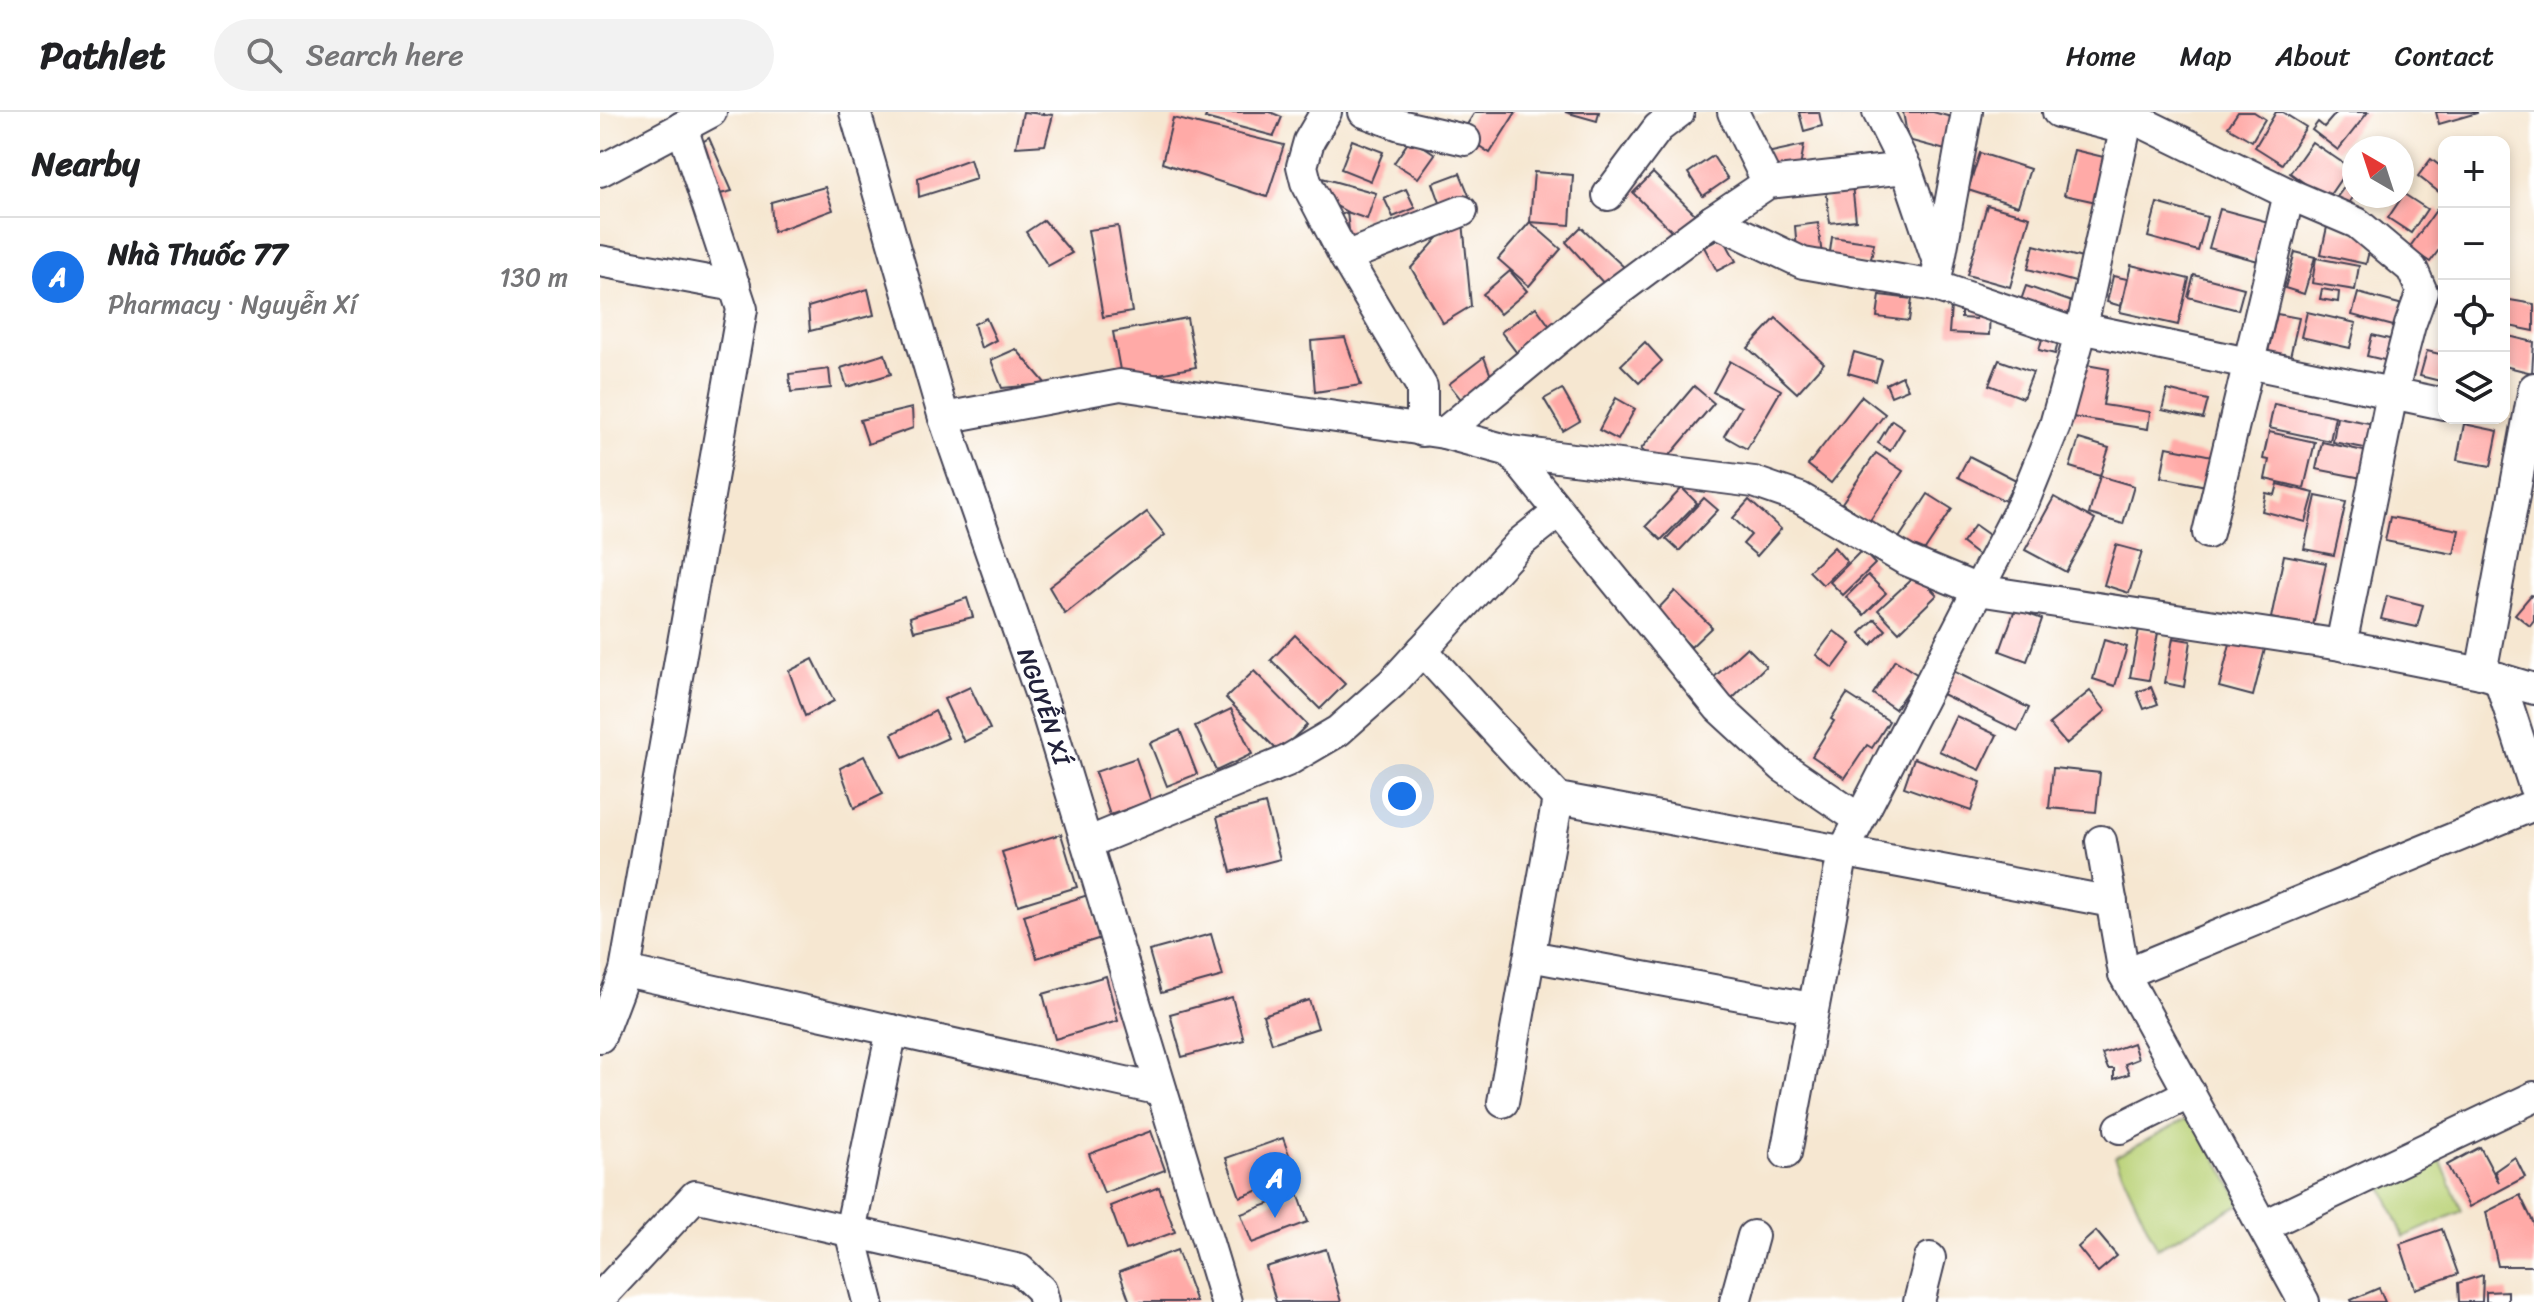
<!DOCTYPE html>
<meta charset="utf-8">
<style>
body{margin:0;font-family:Sriracha,sans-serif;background:#f2f2f2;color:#202124}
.controls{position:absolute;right:24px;top:24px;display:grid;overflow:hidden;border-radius:16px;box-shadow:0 4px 12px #0003}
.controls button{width:72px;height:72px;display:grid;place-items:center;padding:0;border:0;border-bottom:2px solid #e0e0e0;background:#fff;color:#202124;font:40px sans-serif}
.compass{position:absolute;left:1742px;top:24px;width:72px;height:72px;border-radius:50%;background:#fff;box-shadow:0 4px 12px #0003;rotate:321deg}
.you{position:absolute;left:802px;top:684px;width:28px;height:28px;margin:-20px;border:6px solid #fff;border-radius:50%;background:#1a73e8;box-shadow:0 0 0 12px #1a73e833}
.badge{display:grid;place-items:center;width:52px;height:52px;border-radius:50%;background:#1a73e8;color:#fff;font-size:26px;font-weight:700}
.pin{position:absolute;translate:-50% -66px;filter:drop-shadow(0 2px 4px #0008)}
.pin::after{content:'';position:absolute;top:42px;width:28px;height:24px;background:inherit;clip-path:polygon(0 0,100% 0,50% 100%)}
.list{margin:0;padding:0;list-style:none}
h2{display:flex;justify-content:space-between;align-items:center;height:104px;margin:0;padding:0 32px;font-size:34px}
h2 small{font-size:26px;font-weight:400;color:#757577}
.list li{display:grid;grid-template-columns:52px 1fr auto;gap:24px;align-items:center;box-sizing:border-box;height:120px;padding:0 32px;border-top:2px solid #e0e0e0}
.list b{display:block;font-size:30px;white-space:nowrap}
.list p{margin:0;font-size:26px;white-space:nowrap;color:#757577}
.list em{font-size:26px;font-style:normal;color:#757577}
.icon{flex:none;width:44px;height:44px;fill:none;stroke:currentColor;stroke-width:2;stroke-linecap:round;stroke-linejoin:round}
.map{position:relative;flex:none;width:1934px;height:1190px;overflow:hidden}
header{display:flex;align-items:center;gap:48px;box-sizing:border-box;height:112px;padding:0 40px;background:#fff;border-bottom:2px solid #e0e0e0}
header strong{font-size:38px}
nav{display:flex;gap:44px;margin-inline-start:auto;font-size:28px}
.search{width:560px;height:72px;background:#f2f2f2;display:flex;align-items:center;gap:20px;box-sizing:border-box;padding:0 28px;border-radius:44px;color:#757577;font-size:30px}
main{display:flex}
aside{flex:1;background:#fff}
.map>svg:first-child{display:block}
</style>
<header>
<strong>Pathlet</strong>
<div class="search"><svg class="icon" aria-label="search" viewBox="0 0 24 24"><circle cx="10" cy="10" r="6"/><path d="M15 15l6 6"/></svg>Search here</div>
<nav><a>Home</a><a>Map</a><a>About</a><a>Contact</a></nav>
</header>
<main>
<aside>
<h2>Nearby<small></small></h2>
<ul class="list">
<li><span class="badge">A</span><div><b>Nhà Thuốc 77</b><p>Pharmacy · Nguyễn Xí</p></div><em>130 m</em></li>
</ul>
</aside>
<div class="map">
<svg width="1934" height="1190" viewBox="0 0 1934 1190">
<rect width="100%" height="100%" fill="#fff"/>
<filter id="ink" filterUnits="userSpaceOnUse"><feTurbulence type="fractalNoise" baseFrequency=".0125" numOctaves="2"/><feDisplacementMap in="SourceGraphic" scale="16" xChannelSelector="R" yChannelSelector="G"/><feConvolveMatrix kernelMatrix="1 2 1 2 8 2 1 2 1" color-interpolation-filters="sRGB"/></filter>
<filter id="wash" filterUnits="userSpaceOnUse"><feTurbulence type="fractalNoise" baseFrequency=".006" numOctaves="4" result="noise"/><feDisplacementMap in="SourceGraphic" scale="32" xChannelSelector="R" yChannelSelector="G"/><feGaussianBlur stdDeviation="1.8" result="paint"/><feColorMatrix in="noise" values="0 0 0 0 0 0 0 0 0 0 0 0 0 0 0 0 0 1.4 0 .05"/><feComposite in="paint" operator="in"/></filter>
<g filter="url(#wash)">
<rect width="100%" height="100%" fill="#f6e7d1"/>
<g fill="#bad277" stroke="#6e7a59" stroke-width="2">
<polygon points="1592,1004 1642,1091 1557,1136 1515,1045"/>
<polygon points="1836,1038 1862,1099 1804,1125 1779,1067"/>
</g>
<g id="blocks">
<g fill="#ffaaa7">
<polygon points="423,0 453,3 445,33 416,35"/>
<polygon points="608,0 670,0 682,5 674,24 605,6"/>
<polygon points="875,0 916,0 890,41 861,22"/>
<polygon points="965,0 999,0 997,9"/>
<polygon points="1199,0 1219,0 1222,14 1204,19"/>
<polygon points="1303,0 1333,0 1362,8 1353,40 1308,28"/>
<polygon points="1638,0 1654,0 1665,7 1652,29 1628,15"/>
<polygon points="1676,0 1682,0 1706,15 1682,52 1655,35"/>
<polygon points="1737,0 1768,0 1738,38 1712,18 1718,10 1724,15"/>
<polygon points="1836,0 1877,0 1877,1 1839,12"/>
<polygon points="573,6 684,33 667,85 562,51"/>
<polygon points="109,26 132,79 112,84 91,37"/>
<polygon points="811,26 835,42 818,66 794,51"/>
<polygon points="752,28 783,40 771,69 741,57"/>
<polygon points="1712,30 1749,55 1727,87 1690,61"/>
<polygon points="1204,33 1200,56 1172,62 1167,41"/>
<polygon points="1474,38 1512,47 1501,91 1464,83"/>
<polygon points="1380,41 1430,57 1418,94 1368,78"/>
<polygon points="1113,44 1128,67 1103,84 1088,61"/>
<polygon points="370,47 376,67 319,85 318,66"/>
<polygon points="1831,47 1844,57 1844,84 1818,64"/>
<polygon points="934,60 973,63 970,113 930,110"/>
<polygon points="860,61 870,86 842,96 833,71"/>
<polygon points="1053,61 1100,107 1080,127 1033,81"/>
<polygon points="1754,62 1754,84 1745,97 1734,89"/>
<polygon points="722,66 776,81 767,107 747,100 751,136 733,107 747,100 724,87"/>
<polygon points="1252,73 1256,108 1230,111 1226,76"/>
<polygon points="225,75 233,98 173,120 171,90"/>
<polygon points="806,77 815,96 793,105 784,86"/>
<polygon points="1804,82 1827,97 1811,121 1788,106"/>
<polygon points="1557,91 1607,105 1598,139 1548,125"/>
<polygon points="1387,93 1430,105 1410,175 1367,163"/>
<polygon points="1620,97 1672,111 1662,150 1609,136"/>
<polygon points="1837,97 1844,103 1844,131 1830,150 1809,136"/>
<polygon points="862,99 871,194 843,211 811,156"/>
<polygon points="444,108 472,141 448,154 426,120"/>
<polygon points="930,110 961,137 929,174 898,147"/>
<polygon points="1218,111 1222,144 1197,138 1195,114"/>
<polygon points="518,114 532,200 503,205 488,118"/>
<polygon points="981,115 1026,157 1007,175 966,130"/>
<polygon points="1727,115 1772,126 1766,152 1721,142"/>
<polygon points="1123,125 1136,149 1117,159 1104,135"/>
<polygon points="1232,125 1274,131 1270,152 1229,147"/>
<polygon points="1434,133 1482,146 1475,170 1428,157"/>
<polygon points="1695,140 1715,145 1704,182 1685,176"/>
<polygon points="1716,146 1759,154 1755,178 1712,171"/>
<polygon points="1531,153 1589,167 1578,213 1520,200"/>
<polygon points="910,159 927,179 900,202 883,182"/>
<polygon points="1594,163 1644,176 1638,198 1588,185"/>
<polygon points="1513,164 1527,167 1521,194 1507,190"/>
<polygon points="1426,174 1475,191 1468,211 1419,194"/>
<polygon points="268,177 274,203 210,219 208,195"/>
<polygon points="1722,177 1739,180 1738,190 1720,187"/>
<polygon points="1758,181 1803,193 1797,215 1752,203"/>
<polygon points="1280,183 1312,187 1309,209 1277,205"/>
<polygon points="1904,187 1934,192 1934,219 1904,213"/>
<polygon points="1351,194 1361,194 1361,206 1376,207 1376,195 1390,196 1389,223 1349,221"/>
<polygon points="936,195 951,216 917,241 901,220"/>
<polygon points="1707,200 1756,211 1750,236 1701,225"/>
<polygon points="1677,202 1699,206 1689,249 1667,244"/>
<polygon points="386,206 396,228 381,236 374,212"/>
<polygon points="587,206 596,255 522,269 513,220"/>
<polygon points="1176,206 1224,251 1197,281 1148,236"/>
<polygon points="1445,216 1461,220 1455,242 1439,238"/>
<polygon points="1772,223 1802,230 1797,251 1767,244"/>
<polygon points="1904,223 1934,230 1932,261 1904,254"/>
<polygon points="745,226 761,273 715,280 711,229"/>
<polygon points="1045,230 1062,249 1039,271 1021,253"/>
<polygon points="416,237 446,272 402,276 391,248"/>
<polygon points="1827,239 1844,243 1844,270 1820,264"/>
<polygon points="1254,240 1282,248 1276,269 1248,261"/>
<polygon points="285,242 291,262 247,275 241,256"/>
<polygon points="884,245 895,275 868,296 849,272"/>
<polygon points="1399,248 1433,260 1423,286 1389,273"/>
<polygon points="1130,249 1181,278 1147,337 1124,324 1141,295 1113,280"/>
<polygon points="1481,252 1509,257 1503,293 1550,300 1548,317 1472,305"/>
<polygon points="229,257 231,276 191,280 189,262"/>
<polygon points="1302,264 1308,277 1291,284 1286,272"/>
<polygon points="1094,274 1114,291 1061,354 1041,337"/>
<polygon points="962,277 980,309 963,319 944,287"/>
<polygon points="1567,278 1608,288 1603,307 1562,298"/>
<polygon points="1262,284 1285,302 1231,371 1208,353"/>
<polygon points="1016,286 1035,297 1018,328 999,318"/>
<polygon points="1674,292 1735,304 1730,329 1669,316"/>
<polygon points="312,296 313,316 268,332 260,308"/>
<polygon points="1737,305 1779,313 1775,338 1733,330"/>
<polygon points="1292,308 1304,316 1290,339 1278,331"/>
<polygon points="1864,312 1898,319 1891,354 1857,348"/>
<polygon points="1669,320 1715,330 1704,376 1665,367 1669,348 1663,347"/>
<polygon points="1479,327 1509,336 1500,364 1534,374 1523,412 1489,402 1500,364 1470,355"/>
<polygon points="1722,330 1773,341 1767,367 1716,357"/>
<polygon points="1567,335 1612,344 1606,374 1561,365"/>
<polygon points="1276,341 1303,359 1269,410 1242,391"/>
<polygon points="1369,344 1416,368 1405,389 1358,365"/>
<polygon points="1678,372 1714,381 1706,410 1662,399 1666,381 1675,383"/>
<polygon points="1082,376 1097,391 1061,428 1046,414"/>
<polygon points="1328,382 1352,397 1323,441 1299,426"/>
<polygon points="1716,384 1746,390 1734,443 1704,437"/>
<polygon points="1454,385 1495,408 1466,460 1425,438"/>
<polygon points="1104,386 1118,398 1079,439 1066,427"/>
<polygon points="1149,388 1181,417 1157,444 1143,432 1151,423 1133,406"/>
<polygon points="547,400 565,423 465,502 449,475"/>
<polygon points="1790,405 1859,418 1854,442 1785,429"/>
<polygon points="1375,413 1392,425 1379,444 1362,431"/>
<polygon points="1516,433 1542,440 1529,481 1504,473"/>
<polygon points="1234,435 1247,450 1223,473 1209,459"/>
<polygon points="1262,438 1275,452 1243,483 1230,470"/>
<polygon points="1684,443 1726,451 1713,514 1671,506"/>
<polygon points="1317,462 1337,483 1299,520 1278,498"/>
<polygon points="1268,463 1286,481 1264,503 1246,485"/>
<polygon points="1075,479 1112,515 1091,535 1055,500"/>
<polygon points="1931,483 1934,485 1934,509 1930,514 1915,502"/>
<polygon points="1787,484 1823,493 1817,515 1781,507"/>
<polygon points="367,486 373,505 314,519 310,505"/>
<polygon points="1415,497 1442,507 1427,549 1400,539"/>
<polygon points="1275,507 1286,518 1271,533 1260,521"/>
<polygon points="1539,517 1558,521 1549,568 1530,565"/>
<polygon points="1234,519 1251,532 1233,556 1216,543"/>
<polygon points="695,523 745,572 720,597 671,548"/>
<polygon points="1573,526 1591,529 1584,575 1565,571"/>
<polygon points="1504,528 1527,535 1515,574 1493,567"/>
<polygon points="1631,528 1665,537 1653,584 1619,575"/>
<polygon points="1147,535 1166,554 1131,588 1112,567"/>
<polygon points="213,547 234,589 205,604 189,559"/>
<polygon points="1295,548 1318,563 1295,597 1273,582"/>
<polygon points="654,559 707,613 679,640 626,586"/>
<polygon points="1353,559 1429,596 1418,619 1342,582"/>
<polygon points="370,575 390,617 364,630 344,587"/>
<polygon points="1551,575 1558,592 1544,597 1537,580"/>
<polygon points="1490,579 1506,599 1466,632 1449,612"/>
<polygon points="1247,582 1289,609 1272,636 1267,633 1245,666 1212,644 1234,609 1231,607"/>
<polygon points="631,597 652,642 616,659 595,614"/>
<polygon points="335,599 348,626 303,646 292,622"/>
<polygon points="1356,604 1397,623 1380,658 1339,639"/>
<polygon points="580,618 597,662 567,674 550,631"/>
<polygon points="264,644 283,682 254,696 240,656"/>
<polygon points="536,646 551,689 510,703 495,660"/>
<polygon points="1314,646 1381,670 1371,699 1304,675"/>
<polygon points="1453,656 1500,661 1496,700 1449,696"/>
<polygon points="665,692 680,747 631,760 617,705"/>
<polygon points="461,722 477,775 418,793 402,740"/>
<polygon points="488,783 501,826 437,846 424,803"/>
<polygon points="611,822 623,864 561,881 549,839"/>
<polygon points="506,864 518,909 455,927 443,882"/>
<polygon points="632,885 644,928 582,945 570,902"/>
<polygon points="709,888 718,916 672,931 663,903"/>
<polygon points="1533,931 1538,947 1525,952 1529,962 1514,967 1514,957 1508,957 1502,942"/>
<polygon points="551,1019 565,1058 504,1081 489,1042"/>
<polygon points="683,1026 697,1065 640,1085 626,1046"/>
<polygon points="1880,1035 1899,1071 1895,1059 1915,1045 1925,1065 1869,1095 1847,1053"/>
<polygon points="559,1075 575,1120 526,1138 510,1094"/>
<polygon points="698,1081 708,1110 652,1131 641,1102"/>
<polygon points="1920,1083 1934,1112 1934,1154 1898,1154 1886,1100"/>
<polygon points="1842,1117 1858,1162 1815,1177 1800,1132"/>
<polygon points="1496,1119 1517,1144 1498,1160 1478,1135"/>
<polygon points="726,1137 741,1190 676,1190 666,1155"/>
<polygon points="577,1138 596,1190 530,1190 519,1160"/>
<polygon points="1883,1163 1882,1190 1859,1190 1858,1171"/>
<polygon points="1779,1176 1785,1190 1752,1190 1751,1188"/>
<polygon points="1908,1179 1908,1190 1886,1190 1886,1180"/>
</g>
</g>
</g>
<g filter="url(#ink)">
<use href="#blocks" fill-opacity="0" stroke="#424052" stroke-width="2"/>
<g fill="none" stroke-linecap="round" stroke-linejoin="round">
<g stroke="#424052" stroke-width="34">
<g id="minor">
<path id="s1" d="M 255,0 L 344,306 L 448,604 L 626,1190"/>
<polyline points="726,0 709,29 702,54 706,70 745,145 822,275 822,319"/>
<polyline points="764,0 800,13 865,28"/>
<polyline points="1133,0 1168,71"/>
<polyline points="1278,0 1306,56 1338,150"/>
<polyline points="1458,0 1525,17"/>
<polyline points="1529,4 1689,82 1757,111 1812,157 1822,180 1810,213 1792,282 1741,533"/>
<polyline points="0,59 111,0"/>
<polyline points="1008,83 1058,16 1079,0"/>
<polyline points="1113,108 1203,151 1335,174 1480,223"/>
<polyline points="745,145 862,99"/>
<polyline points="0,149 135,174"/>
<polyline points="1335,174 1367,0"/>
<polyline points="1481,216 1844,292"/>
<polyline points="344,306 520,273 844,321 910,339 1154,370 1200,386 1306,448 1378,478 1741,533 1881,561 1934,577"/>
<polyline points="844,321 999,193 1113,108 1168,71 1306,56"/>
<polyline points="910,339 1119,596 1183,655 1259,707"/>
<polyline points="1608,421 1689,82"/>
<polyline points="822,538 958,686"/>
<polyline points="1881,561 1934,276"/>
<polyline points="1899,566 1934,674"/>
<polyline points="1501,729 1524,862 1704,1190"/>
<polyline points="487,731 687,649 738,619 792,571 921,430 959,400"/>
<polyline points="930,844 1211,896"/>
<polyline points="25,859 561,978"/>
<polyline points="1524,862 1934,693"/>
<polyline points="0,925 25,859 142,197 82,15"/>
<polyline points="903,990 958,686 1512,790"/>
<polyline points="1520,1016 1590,981"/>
<polyline points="1186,1041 1243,740 1424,389 1455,313 1480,223 1529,0"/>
<polyline points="1663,1114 1934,985"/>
<polyline points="0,1186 95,1084 420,1158 441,1178 444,1190"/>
<polyline points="268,1190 250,1119 292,918"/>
<polyline points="1135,1190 1153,1124"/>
<polyline points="1319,1190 1330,1146"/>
</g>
</g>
<use href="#minor" stroke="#fff" stroke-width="30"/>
</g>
</g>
<g text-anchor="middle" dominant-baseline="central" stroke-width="7" stroke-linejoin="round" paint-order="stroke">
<g font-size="24" fill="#22223b" stroke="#fff">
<text stroke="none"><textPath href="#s1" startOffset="624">NGUYỄN XÍ</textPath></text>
</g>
</g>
</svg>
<div class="controls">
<button>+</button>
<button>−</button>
<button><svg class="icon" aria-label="locate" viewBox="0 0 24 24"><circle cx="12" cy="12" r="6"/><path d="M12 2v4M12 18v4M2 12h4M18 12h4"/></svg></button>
<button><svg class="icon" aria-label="layers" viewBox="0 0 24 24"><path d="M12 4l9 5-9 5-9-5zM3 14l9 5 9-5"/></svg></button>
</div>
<svg class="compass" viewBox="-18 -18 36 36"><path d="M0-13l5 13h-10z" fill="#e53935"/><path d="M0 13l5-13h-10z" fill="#757577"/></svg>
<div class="you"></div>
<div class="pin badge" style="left:675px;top:1106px">A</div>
</div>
</main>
